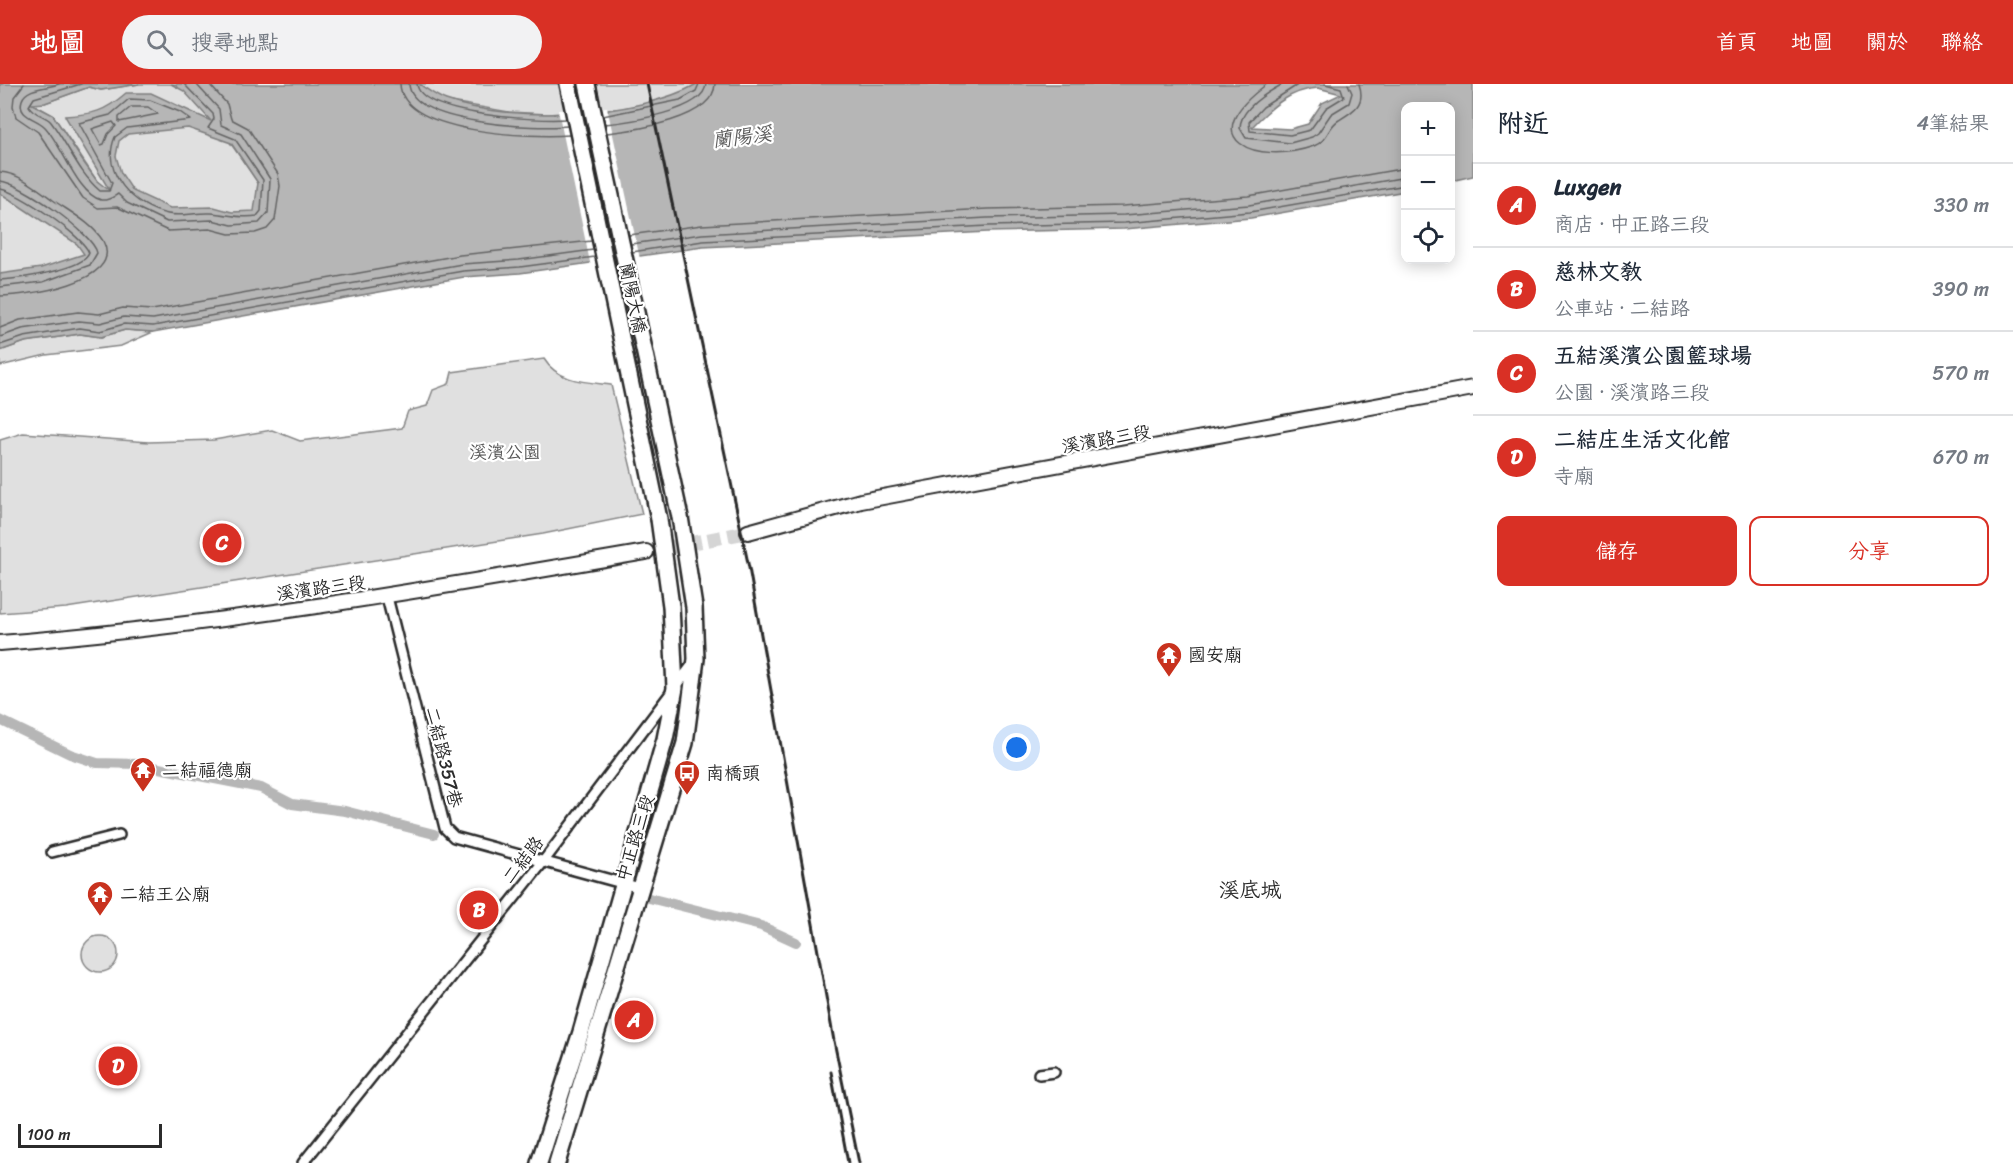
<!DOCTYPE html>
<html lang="zh-TW">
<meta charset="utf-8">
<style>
body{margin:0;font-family:Sriracha,"LXGW WenKai TC",sans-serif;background:#f2f2f3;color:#1f2937}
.controls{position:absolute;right:18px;top:18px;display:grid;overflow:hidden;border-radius:12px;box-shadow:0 3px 15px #0003}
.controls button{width:54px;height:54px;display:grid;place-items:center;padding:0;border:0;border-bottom:2px solid #e0e1e3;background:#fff;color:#1f2937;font:30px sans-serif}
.scale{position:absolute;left:18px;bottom:15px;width:144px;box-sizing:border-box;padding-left:6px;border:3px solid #2b2b2b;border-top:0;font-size:16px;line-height:21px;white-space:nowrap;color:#2b2b2b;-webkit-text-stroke:4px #fff;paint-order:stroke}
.you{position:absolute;left:1017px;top:664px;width:21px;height:21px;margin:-15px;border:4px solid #fff;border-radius:50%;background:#1a73e8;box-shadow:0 0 0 9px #1a73e833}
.badge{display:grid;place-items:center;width:39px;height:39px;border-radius:50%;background:#d93025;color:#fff;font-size:20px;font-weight:700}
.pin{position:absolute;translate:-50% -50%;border:3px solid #fff;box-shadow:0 2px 6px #0006}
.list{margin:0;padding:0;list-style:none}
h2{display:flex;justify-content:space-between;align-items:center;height:78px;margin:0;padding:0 24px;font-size:26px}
h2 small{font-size:20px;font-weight:400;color:#747a83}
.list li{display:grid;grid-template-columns:39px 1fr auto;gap:18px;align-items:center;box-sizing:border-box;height:84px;padding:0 24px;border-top:2px solid #e0e1e3}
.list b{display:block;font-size:22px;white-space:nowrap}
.list p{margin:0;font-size:20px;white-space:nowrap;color:#747a83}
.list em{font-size:20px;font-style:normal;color:#747a83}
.actions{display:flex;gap:12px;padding:18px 24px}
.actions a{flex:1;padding:14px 0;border:2px solid #d93025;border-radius:12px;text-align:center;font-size:21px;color:#d93025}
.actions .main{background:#d93025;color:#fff}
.icon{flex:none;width:33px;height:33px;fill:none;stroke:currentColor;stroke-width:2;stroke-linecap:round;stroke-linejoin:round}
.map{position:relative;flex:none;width:1473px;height:1079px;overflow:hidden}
header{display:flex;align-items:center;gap:36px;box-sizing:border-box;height:84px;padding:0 30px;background:#d93025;color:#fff}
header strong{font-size:28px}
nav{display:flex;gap:33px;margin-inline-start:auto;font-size:21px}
.search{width:420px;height:54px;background:#f2f2f3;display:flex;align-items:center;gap:15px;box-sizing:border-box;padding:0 21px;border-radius:33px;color:#747a83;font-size:22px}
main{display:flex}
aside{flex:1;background:#fff}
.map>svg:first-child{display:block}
</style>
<header>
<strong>地圖</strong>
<div class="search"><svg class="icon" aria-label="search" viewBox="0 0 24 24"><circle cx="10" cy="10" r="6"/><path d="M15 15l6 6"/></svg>搜尋地點</div>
<nav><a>首頁</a><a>地圖</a><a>關於</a><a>聯絡</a></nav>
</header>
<main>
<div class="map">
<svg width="1473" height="1079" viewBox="0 0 1473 1079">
<rect width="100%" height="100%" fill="#fff"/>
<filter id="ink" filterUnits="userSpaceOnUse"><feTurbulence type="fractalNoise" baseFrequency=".0167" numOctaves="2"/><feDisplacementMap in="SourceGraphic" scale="12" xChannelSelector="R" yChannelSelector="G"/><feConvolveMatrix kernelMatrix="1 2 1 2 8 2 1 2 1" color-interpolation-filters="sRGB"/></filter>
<g filter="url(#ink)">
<g fill="#e0e0e0" stroke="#868686" stroke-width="1.5">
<path d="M 139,0 C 148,0 162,0 172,0 C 199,8 242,76 258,99 L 255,127 L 241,140 L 171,130 L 112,110 L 97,97 L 53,31 L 31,19 L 45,19 L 89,3 L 101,6 Z"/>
<polygon points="394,0 756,0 672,21 548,30 509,28 446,17"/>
<polygon points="0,88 105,184 0,191"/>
<polygon points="125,246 153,248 121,262 46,271 0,282 0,267 25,258 80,250 101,253"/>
<path d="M 544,275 C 558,298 587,298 611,301 L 642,430 L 543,450 L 66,524 L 0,529 L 0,356 L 23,349 L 149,358 L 214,356 L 272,346 L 300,357 L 402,344 L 408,327 L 427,322 L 433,306 L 449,300 L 452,288 Z"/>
<circle cx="100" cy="870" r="18"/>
</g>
<path fill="#b6b6b6" stroke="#7e7e7e" stroke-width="1.5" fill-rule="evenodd" d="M 0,0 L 139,0 L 101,6 L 89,3 L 45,19 L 32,20 L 53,31 L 82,76 L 97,97 L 110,107 L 65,32 C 94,30 104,28 126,9 L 151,9 L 211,37 L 184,7 L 171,0 L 419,0 C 427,5 437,13 446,16 C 512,39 636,34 697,0 L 1473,0 L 1473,92 L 1451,97 L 1450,22 L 1406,22 L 1405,107 L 1251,134 L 1124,145 L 988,148 L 703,163 L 520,189 L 464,193 L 153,248 L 125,246 L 101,253 L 80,250 L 25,258 L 0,267 L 0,190 L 41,184 L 84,170 L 77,160 L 0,109 ZM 1318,4 L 1341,10 L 1322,19 L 1308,40 L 1290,45 L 1252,43 C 1271,23 1290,6 1318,4 ZM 188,44 L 231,59 L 258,99 L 254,127 L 232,128 L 214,123 L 170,124 L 133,107 L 121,89 L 116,72 L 119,57 L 128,50 Z"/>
<polygon fill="#fff" points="607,23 640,175 591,183 558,26"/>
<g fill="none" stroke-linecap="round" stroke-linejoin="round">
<g stroke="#636363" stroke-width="1.5">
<polyline points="24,0 14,13 13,22 16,33 38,48 83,114 98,124 117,123 168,147 210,145 229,150 255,149 267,145 275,136 280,102 278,90 248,44 231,35 227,20 209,0"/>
<path d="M 59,0 C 48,4 26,3 22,16 C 17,33 36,34 44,42 C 61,58 77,110 101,116 C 108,117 113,113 118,110 L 127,119 L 167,138 L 212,136 L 232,141 L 259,139 L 268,129 L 270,95 L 241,50 L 221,41 L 219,25 L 196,0"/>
<path d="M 81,0 L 34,14 L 29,22 C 34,31 45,31 51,38 C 68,60 78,88 100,107 L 109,107 L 112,99 L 79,39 L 110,31 L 129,15 L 150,16 L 180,28 L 191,36 L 127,44 L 115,53 C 100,89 134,123 168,130 C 181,133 197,128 211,129 C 227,130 240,135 257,132 L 261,127 L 263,96 L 235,55 L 208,44 L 214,35 L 213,30 L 184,0"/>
<path d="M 400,0 C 402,50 533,54 570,51"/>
<path d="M 409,0 C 411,41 538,45 568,42"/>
<path d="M 417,0 C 420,32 540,37 566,35"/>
<path d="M 1267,0 C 1190,56 1257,82 1314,62 C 1328,57 1328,42 1339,36 C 1354,27 1366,20 1359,0"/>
<path d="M 1283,0 C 1268,8 1240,25 1240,44 L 1246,54 L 1290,59 L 1312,53 L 1318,49 L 1331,30 L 1349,19 L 1352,9 L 1348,0"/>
<polyline points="1299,0 1263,23 1249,38 1250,47 1290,51 1310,46 1326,24 1344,13 1341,4 1325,0"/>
<polygon points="131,23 148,23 158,30 119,38 119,33"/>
<polyline points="603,32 680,16 696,7 699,0"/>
<polygon points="113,38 116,42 108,50 104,60 101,61 92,45"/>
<path d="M 605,40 C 627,38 705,27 706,0"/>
<path d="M 607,49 C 635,46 714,35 715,0"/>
<path d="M 0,88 C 19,89 38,105 53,116 C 70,128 92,139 103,157 C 126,199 24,212 0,212"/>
<path d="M 0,97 C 20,98 94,150 97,169 L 90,181 L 43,198 L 0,203"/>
<path d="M 0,105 C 18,107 84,153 89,169 C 84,186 17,195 0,196"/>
<polyline points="629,151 702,141 987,125 1123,122 1248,112 1406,84"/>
<polyline points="631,160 702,150 987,134 1124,131 1249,121 1406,93"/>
<polyline points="632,168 703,157 988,142 1124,139 1250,128 1406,101"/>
<polyline points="0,244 20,236 78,228 99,230 123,224 152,226 460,171 592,157"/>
<polyline points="0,253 22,245 79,237 100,239 124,233 153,235 462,180 519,176 593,166"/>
<polyline points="0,261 24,253 80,244 100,247 124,240 153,242 463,187 520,183 595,173"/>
</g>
<g stroke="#b6b6b6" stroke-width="10">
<polyline points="0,636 70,670 97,679 138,680 261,704 292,720 345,727 434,750"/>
<polyline points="649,814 761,842 796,858"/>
</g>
<polyline stroke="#d5d5d5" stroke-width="14" stroke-dasharray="14 7" stroke-linecap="butt" points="646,468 748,448"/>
<g stroke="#2b2b2b" stroke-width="14">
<g id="street">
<polyline points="387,513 445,744 454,753 640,804"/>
<polyline points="52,768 119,751"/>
<polyline points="1039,990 1054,988"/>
<polyline points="303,1079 543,778 693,580"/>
</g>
</g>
<g stroke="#2b2b2b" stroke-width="18">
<g id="secondary">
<polyline points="748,448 861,417 1473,304"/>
<path d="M 0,559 C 217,542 431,505 646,468"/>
</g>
</g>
<g stroke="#2b2b2b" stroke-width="20">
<g id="primary">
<polyline points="568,0 659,435"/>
<polyline points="587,0 680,433"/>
<polyline points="539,1079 581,948 665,655 675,604 671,522"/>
<polyline points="557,1079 685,659 696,575 694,523"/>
</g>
</g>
<use href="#street" stroke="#fff" stroke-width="9"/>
<use href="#secondary" stroke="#fff" stroke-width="14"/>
<use href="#primary" stroke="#fff" stroke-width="15"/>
<g stroke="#2b2b2b" stroke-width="3">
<polyline points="647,0 749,484 834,957 859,1079"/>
<polyline points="831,988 848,1079"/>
</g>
<g stroke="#2b2b2b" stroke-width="20" stroke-linecap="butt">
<g id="primary-bridge">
<polyline points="680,433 694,523"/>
<polyline points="659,435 671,522"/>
</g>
</g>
<use href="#primary-bridge" stroke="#fff" stroke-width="15"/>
</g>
</g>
<defs>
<g id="temple-pin" transform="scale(1.35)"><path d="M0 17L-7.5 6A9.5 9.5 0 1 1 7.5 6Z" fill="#c8321e" stroke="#fff"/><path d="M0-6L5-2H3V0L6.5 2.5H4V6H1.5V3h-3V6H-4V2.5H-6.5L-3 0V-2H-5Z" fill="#fff"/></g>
<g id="bus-pin" transform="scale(1.35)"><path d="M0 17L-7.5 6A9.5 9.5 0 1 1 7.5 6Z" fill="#c8321e" stroke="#fff"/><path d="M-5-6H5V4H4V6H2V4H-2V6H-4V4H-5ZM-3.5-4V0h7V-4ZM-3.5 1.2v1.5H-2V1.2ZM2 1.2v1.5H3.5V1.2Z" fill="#fff"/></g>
</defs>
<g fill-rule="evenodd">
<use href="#temple-pin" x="1169" y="571"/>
<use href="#temple-pin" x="143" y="686"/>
<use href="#bus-pin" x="687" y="689"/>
<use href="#temple-pin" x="100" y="810"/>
</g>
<g text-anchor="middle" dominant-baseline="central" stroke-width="4.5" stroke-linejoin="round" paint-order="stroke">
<g font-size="18" fill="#2b2b2b" stroke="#fff">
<text transform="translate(633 214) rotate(78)">蘭陽大橋</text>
<text transform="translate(1106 355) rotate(-10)">溪濱路三段</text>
<text transform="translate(321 504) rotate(-8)">溪濱路三段</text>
<text transform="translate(444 673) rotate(76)">二結路357巷</text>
<text transform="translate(635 754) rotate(-73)">中正路三段</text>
<text transform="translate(523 776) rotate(-52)">二結路</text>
</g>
<g font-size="18" fill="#585858" stroke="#fff">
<text x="505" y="368">溪濱公園</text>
</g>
<g font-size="18" fill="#2b2b2b" stroke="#fff" text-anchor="start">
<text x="1188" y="571">國安廟</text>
<text x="162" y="686">二結福德廟</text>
<text x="706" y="689">南橋頭</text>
<text x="120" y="810">二結王公廟</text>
</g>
<g font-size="20" font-style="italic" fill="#5c5c5c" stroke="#fff">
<text transform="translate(742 53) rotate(-7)">蘭陽溪</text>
</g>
<g font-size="21" fill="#2b2b2b" stroke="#fff">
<text x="1250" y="806">溪底城</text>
</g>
</g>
</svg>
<div class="controls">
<button>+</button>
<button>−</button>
<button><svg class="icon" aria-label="locate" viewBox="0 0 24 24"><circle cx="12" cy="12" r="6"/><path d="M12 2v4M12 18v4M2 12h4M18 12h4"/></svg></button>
</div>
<div class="scale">100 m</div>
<div class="you"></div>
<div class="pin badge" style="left:634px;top:936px">A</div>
<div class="pin badge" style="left:479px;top:826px">B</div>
<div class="pin badge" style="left:222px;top:459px">C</div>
<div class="pin badge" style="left:118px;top:982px">D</div>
</div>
<aside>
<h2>附近<small>4筆結果</small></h2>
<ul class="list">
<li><span class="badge">A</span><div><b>Luxgen</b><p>商店 · 中正路三段</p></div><em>330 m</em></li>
<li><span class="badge">B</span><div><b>慈林文教</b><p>公車站 · 二結路</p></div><em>390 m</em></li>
<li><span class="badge">C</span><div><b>五結溪濱公園籃球場</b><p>公園 · 溪濱路三段</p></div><em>570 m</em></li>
<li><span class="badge">D</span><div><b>二結庄生活文化館</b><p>寺廟</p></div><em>670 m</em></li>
</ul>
<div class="actions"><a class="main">儲存</a><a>分享</a></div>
</aside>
</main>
